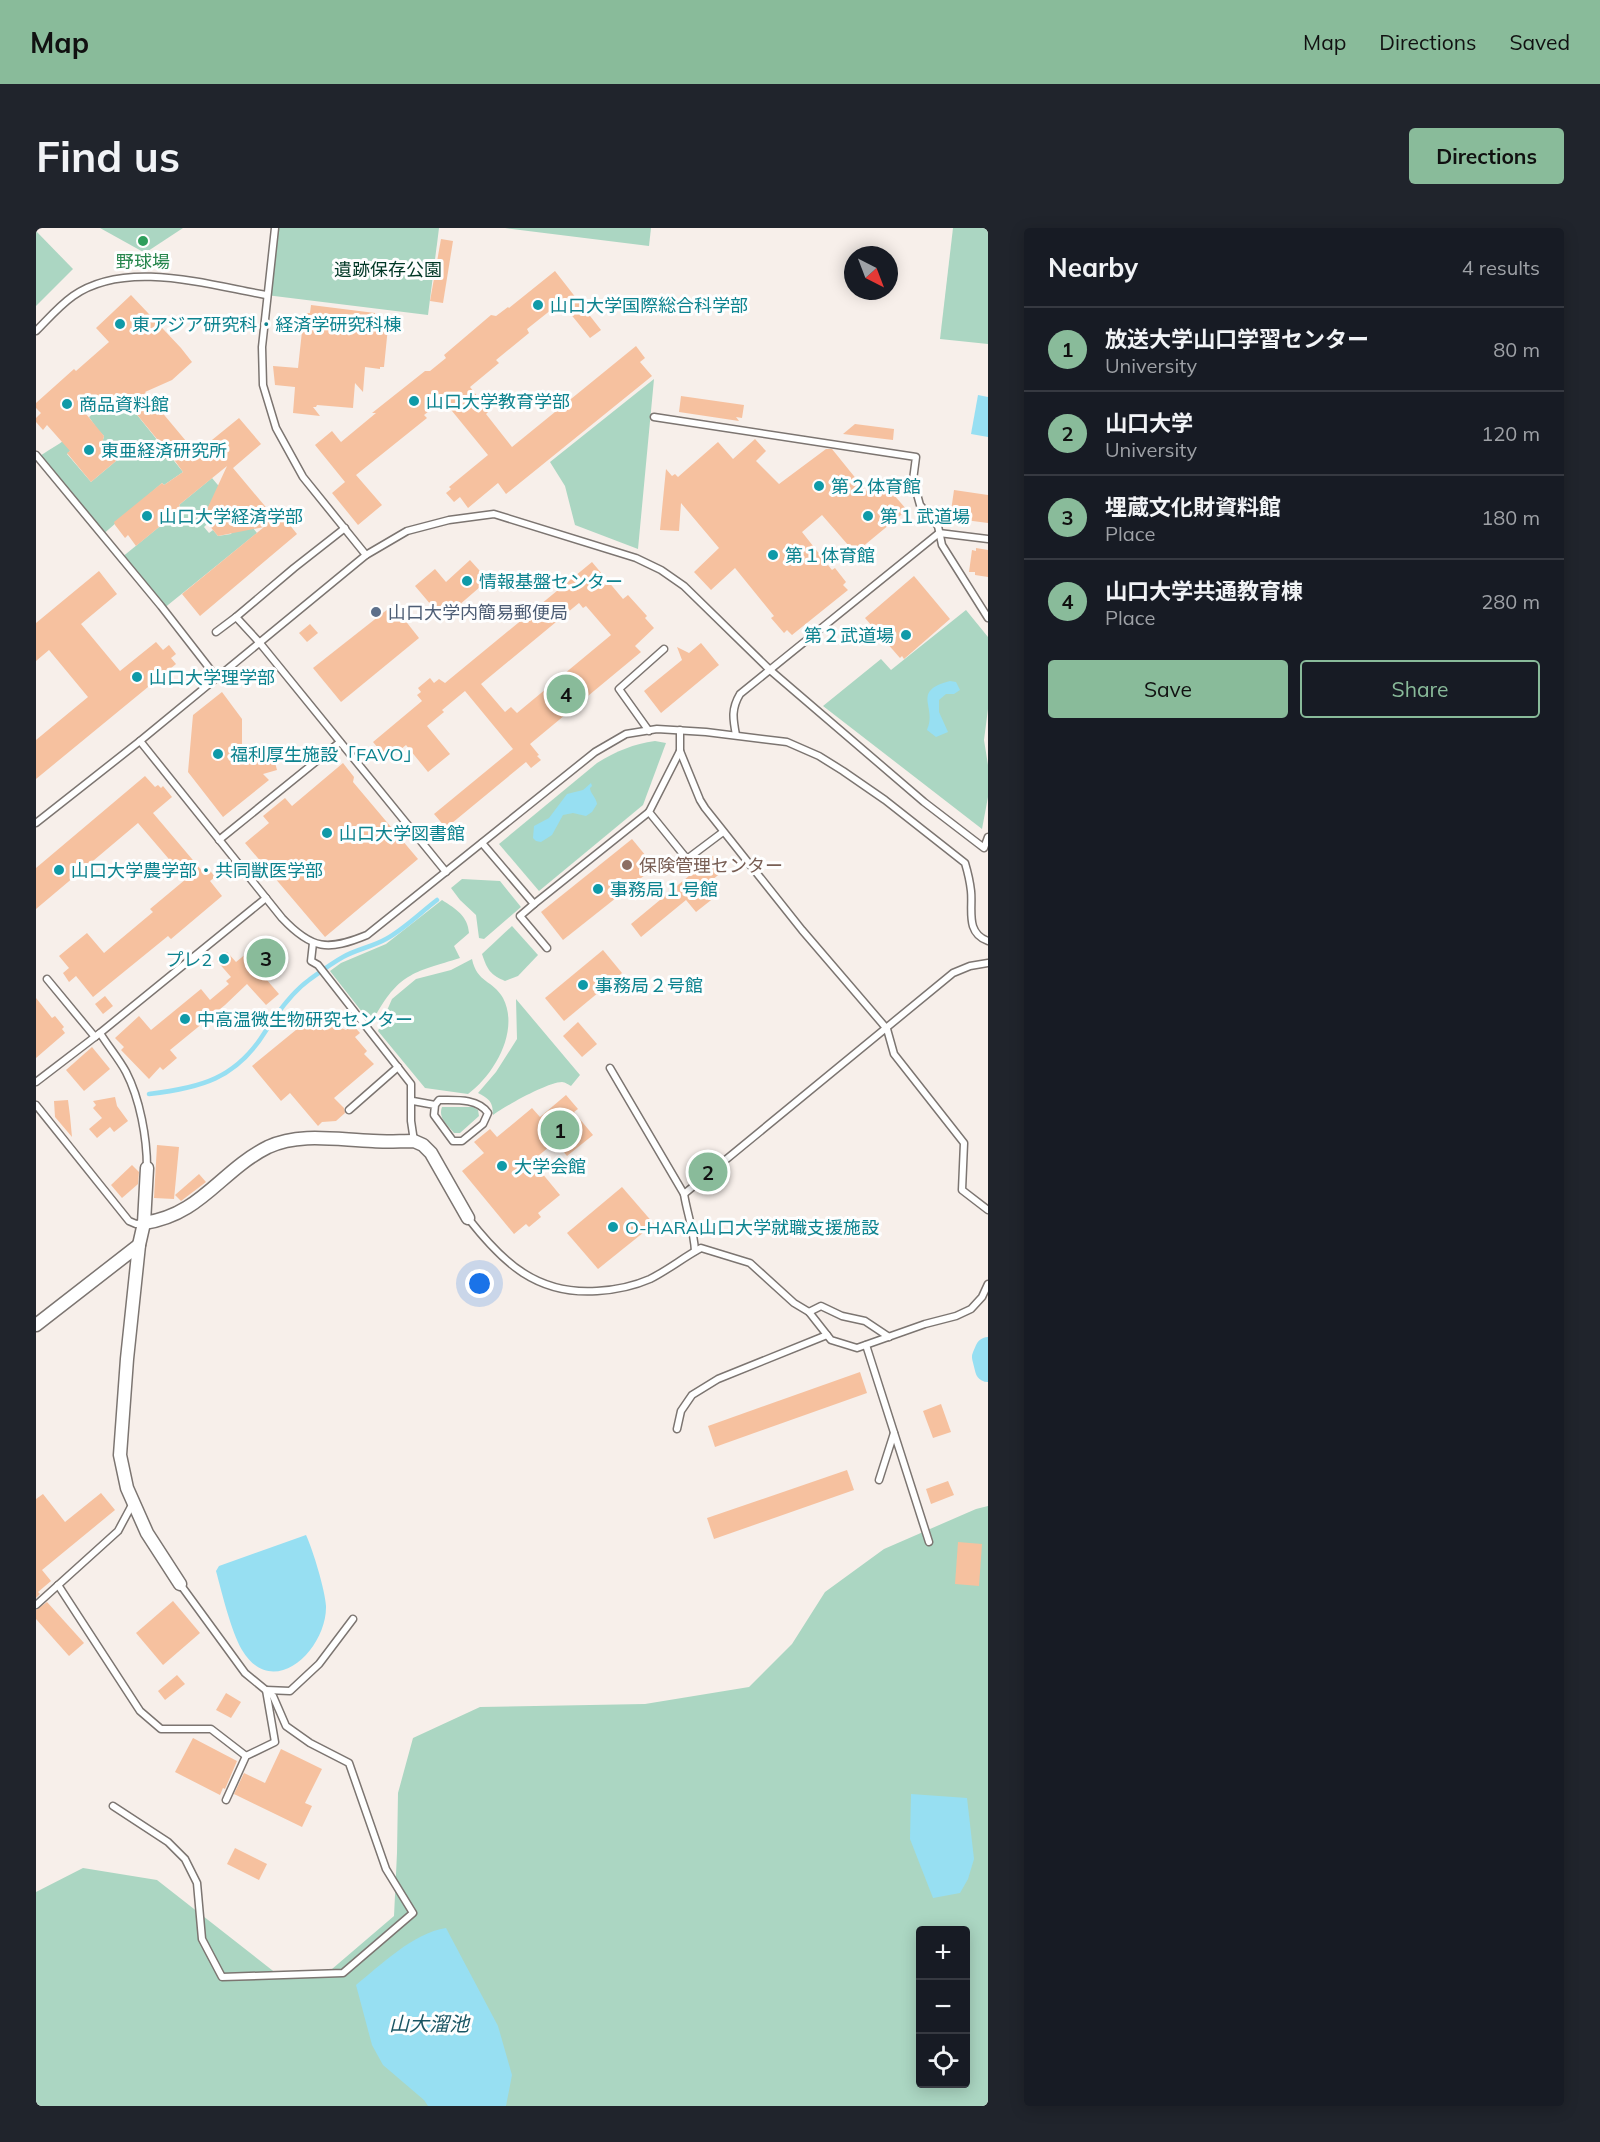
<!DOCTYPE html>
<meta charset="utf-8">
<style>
body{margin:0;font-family:Mulish,"Noto Sans JP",sans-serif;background:#20242c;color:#f1f3f6}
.controls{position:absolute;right:18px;bottom:18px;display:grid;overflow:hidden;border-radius:6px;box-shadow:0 3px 15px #0003}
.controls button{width:54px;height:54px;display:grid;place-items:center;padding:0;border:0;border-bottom:2px solid #363941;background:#171b24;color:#f1f3f6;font:30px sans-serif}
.compass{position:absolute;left:808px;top:18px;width:54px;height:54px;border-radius:50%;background:#171b24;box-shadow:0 3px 15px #0003;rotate:138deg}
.you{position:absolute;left:444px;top:1056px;width:21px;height:21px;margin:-15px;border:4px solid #fff;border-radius:50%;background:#1a73e8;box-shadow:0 0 0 9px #1a73e833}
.badge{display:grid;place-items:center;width:39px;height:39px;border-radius:50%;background:#89bb9a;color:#111;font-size:20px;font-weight:700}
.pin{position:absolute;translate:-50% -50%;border:3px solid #fff;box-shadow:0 2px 6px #0006}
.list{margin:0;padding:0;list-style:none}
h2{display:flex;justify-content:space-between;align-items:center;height:78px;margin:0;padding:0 24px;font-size:26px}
h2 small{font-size:20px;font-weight:400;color:#9ea1a6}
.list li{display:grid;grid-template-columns:39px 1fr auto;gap:18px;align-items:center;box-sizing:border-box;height:84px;padding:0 24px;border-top:2px solid #363941}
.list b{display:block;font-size:22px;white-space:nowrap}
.list p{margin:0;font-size:20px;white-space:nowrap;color:#9ea1a6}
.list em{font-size:20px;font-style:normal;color:#9ea1a6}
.actions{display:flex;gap:12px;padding:18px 24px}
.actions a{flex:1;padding:14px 0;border:2px solid #89bb9a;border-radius:6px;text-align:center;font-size:21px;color:#89bb9a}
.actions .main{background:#89bb9a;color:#111}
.icon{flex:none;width:33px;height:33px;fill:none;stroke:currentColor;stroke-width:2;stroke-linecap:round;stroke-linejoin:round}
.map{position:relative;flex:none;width:952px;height:1878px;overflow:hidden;border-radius:6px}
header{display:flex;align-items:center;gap:36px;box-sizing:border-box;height:84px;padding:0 30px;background:#89bb9a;color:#111}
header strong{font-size:28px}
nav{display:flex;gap:33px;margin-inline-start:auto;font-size:21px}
.intro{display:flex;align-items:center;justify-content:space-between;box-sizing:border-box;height:144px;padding:0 36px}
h1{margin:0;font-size:42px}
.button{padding:15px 27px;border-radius:6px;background:#89bb9a;color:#111;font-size:21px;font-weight:700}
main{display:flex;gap:36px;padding:0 36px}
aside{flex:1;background:#171b24;border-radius:6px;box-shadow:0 3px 15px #0003}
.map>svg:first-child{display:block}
</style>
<header>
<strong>Map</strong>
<nav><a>Map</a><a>Directions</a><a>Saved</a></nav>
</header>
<div class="intro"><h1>Find us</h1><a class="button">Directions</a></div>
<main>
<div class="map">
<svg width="952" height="1878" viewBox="0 0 952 1878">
<rect width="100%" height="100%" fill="#f7efea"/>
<g fill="#abd6c2" fill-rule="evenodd">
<polygon points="64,0 147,0 109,25"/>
<polygon points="239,0 403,0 392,87 230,67"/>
<polygon points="469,0 615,0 613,18"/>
<polygon points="917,0 952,0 952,116 904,111"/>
<polygon points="0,3 37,41 0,78"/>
<polygon points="618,151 602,321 539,297 529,258 514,234"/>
<path d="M 89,172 L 147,244 L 128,257 L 126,255 L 65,308 L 1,230 C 12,222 21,218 31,210 L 38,219 L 31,226 L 55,254 L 80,233 L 66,216 L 68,208 L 62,202 L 53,189 L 61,182 L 75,183 Z"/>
<polygon points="176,250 192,269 174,276 167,289 172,295 168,299 173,305 177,302 182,308 195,306 206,286 221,305 127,381 85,330 145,281 143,277"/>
<polygon points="930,382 952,409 952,481 948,512 952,537 952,569 946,601 787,478 845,431 855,442"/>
<path d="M 619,513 L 630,515 L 607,577 L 503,663 L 463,616 L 561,535 C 580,523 598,516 619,513 Z"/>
<polygon points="426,651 464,653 485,679 448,711 443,710 440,687 424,672 415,660"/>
<path d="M 406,672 C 420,681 432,688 433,705 L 418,718 L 424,730 C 380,744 364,744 340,787 L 330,789 L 294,743 L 305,735 L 350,716 Z"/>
<path d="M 476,698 L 502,727 L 482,748 L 469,753 C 454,747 451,741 446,726 Z"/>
<path d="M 436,731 C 441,755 457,752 467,770 C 484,803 458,847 432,866 L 389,860 L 342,803 L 356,771 L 380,751 L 415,742 Z"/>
<path d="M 480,771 L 544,847 L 535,858 C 533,857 529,854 526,854 C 512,854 469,878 457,887 C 457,873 453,871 442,865 L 460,844 L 481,811 Z"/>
<path d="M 406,879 L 437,879 L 442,882 L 443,888 L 424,905 L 418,905 C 411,896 402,890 406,879 Z"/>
<path d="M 952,1278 L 952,1878 L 0,1878 L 0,1664 L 47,1640 L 121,1652 L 241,1746 L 289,1747 L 358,1688 L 361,1625 L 362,1565 L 377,1510 L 444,1479 L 609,1476 L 713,1459 L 756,1416 L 789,1364 L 848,1321 L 940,1281 ZM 885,1702 L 930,1702 L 930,1856 L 885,1856 Z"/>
</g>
<g fill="#97dff2">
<polygon points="942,167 952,169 952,209 935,206"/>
<path d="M 914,453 L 920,454 L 924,462 L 918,466 L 910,466 L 903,472 L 903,484 L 912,504 L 900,509 L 891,502 C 902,479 874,463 914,453 Z"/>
<path d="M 555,555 L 556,558 L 554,560 C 554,565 560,569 561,576 L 556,584 L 550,588 L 537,585 L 527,587 L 516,607 L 505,614 L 500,613 L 497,610 L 498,598 L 513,590 L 531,566 L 547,562 Z"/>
<path d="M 270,1307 C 277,1322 289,1362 290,1378 C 291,1421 237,1474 206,1422 C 195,1403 186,1365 180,1343 L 183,1338 Z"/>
<polygon points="875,1566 931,1570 938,1631 932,1651 924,1665 897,1670 874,1611"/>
<path d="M 410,1700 L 462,1798 L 476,1847 L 470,1878 L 392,1878 L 388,1872 L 347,1837 L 336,1817 L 320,1757 C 345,1737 377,1705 410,1700 Z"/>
</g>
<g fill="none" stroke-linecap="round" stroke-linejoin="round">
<path stroke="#97dff2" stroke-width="4.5" d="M 113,866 C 164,860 200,851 229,804 C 241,785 255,765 273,752 C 284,744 296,735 307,729 C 321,721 336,719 350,711 C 368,701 384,685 401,672"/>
<polyline stroke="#97dff2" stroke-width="26" points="952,1122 949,1129 952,1141"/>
</g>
<g fill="#f6c19f" fill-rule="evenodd">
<polygon points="405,11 417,13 407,75 394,73"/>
<polygon points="519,43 565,102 554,110 525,74 491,101 493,105 460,132 463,135 434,159 453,183 450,186 476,219 600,118 609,130 604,134 616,148 470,266 462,255 432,280 424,269 418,274 410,265 415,261 413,259 452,227 407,172 388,187 391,190 320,247 346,277 322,297 296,265 309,254 279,217 296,203 305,214 340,185 336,185 389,143 394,143 410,130 408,127 455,87 460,88 472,79 473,80"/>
<polygon points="95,67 145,120 156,134 136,152 109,164 160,225 203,190 225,216 197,240 239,290 245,286 261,306 164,388 146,366 228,299 182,308 167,290 191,238 143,277 145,281 100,318 92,307 89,310 79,297 78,294 126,255 128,257 147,244 139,233 89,172 75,183 46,181 68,208 66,216 80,233 55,254 31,225 34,223 11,197 7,202 0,194 0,190 5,185 0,180 0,175 38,141 40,143 73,114 60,100"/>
<polygon points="275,77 339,85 337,98 352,99 348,139 344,139 344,141 329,139 327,164 319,155 317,180 281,177 280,179 277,179 284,188 257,185 259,159 239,157 237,138 262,140 268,85 274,85"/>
<polygon points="645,168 708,177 706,190 700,189 703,193 643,184"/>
<polygon points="819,196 858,201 857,212 807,206"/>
<polygon points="719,211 730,223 720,233 743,256 790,221 796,221 830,263 844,251 871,282 819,325 786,287 766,304 796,342 799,340 810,354 807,357 812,362 756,407 751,402 748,405 735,390 738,388 699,340 675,362 658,344 683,320 645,275 643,303 624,302 630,241 636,248 639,246 642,249 682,214 697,231"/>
<polygon points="918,262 952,267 952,295 914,290"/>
<polygon points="940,320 952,322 952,349 939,347 939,344 933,344 936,322 940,323"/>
<polygon points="434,332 452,352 407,391 379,358 399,341 410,354"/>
<path d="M 556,334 L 587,371 L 592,367 L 611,388 L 609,390 L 618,400 L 599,418 L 605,424 L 494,516 L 503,527 L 501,528 L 505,532 L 495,540 L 490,534 L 410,600 L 398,586 L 477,521 L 429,463 L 406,482 L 408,484 L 391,498 L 414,526 L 392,544 L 370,517 L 352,532 L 337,514 L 386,473 L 381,467 L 385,464 L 382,460 L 394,450 L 398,455 L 403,451 L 409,455 ZM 543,375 L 547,380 L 550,378 L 575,407 L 481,485 L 475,479 L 469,484 L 445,456 Z"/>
<polygon points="63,343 81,366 45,396 84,443 120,414 127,422 133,417 140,426 135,430 140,436 0,551 0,512 52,469 13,422 0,433 0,395"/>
<polygon points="878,348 914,391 868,431 866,428 864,430 829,390"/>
<polygon points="357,377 383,410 305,474 277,440"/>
<polygon points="274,396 282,405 271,414 263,405"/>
<polygon points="665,415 683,437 625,485 608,463 646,432 641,419 653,425"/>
<polygon points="186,464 206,491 206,521 217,533 237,527 241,542 227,546 233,552 187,589 152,544 157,487"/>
<polygon points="307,535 318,549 317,554 382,631 289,709 209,615 233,595 227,588 249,570 256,578"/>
<polygon points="109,548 119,559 122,557 125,560 127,558 136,569 117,585 167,644 172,640 179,649 174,653 186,668 135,711 132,708 57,769 40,748 33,754 27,745 33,740 23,728 51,705 68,725 117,684 114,681 150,651 102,595 0,681 0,640"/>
<polygon points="596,611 619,639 527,712 505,684"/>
<polygon points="677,628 688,642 675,653 684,665 660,684 650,672 605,709 595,696"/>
<polygon points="227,712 247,736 230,751 243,766 230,777 211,756 189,777 134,822 141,830 127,842 124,839 113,851 85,822 88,819 79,810 103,788 115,802 165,761 174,772 193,756 190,753 195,749 181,733 191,724 200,734"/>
<polygon points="567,722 586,745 528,793 509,770"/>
<polygon points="69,768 77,778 67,786 59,776"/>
<polygon points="0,770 16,790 19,788 28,799 26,801 29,805 0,830"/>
<polygon points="277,788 310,802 316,796 324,805 319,809 331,823 328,826 338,836 298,870 308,880 309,885 300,893 286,894 282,898 254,865 245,873 216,838"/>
<polygon points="542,794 561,816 546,829 527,808"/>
<polygon points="56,819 74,841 48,863 30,842"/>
<polygon points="530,867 542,881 538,884 557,907 531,928 519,914 496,933 524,967 502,985 505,989 493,999 490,996 478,1006 426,943 448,925 438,914 454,901 461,909 496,880 504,889"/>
<polygon points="79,869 81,878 92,893 78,904 74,899 61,910 53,901 66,890 57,880 60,877 57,873"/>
<polygon points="32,872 34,888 36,909 19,889 18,873"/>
<polygon points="121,917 143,919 138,971 118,970"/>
<polygon points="96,937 103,944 102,956 86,970 75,957"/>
<polygon points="163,946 170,954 145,973 139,967"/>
<polygon points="586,959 618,996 562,1041 531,1005"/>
<polygon points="824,1144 831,1165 679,1219 672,1198"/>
<polygon points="905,1176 915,1204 897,1210 887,1183"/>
<polygon points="811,1242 818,1262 678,1311 671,1290"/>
<polygon points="912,1253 918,1267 895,1276 890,1261"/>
<polygon points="65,1265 79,1282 6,1342 15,1353 2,1364 4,1366 0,1370 0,1271 7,1266 29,1294"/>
<polygon points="922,1314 946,1316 943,1358 919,1356"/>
<polygon points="137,1373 164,1405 127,1437 100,1405"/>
<polygon points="11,1374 48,1415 33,1428 0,1391 0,1382"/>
<polygon points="141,1447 149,1456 129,1472 122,1463"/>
<polygon points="190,1465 205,1474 195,1490 180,1482"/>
<polygon points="157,1510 201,1533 189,1561 187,1560 184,1567 139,1544"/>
<polygon points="245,1521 286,1541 269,1575 276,1578 266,1599 198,1566 208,1545 229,1555"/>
<polygon points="199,1620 231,1636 223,1652 191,1636"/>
</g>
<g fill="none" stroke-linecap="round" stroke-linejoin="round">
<g stroke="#7c7571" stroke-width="9">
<g id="lane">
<polyline points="239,0 226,119 227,157 240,200 267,249 330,327"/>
<path d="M 0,103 C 12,91 23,78 37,68 C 90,31 172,57 230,67"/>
<polyline points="618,189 880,229 877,252 884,277 902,298 906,317 952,390"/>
<polyline points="0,227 125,378 181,450"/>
<polyline points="309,300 258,340 200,389 223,414 410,644"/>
<polyline points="180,404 200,389"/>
<polyline points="644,502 644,523 664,572 669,580 766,702 851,801 858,826 928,915 926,962 952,982"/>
<polyline points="613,503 583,461 628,421"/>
<path d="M 700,507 C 697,491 695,481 704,466 L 903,305 L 952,311"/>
<path d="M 104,513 L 246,690 C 276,722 292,723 331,707 L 559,524 L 590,506 L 621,501 L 670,504 L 751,514 L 783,528 L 807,543 L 849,572 L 929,635 C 932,645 934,654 935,663 C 937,681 929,705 952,713"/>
<polyline points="644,523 613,584 651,631 687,604"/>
<polyline points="0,595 104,513 330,327 371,303 413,292 458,286 600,330 625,342 648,358 734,442 888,574 948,620 952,609"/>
<polyline points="183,612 304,514"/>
<polyline points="446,615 498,676 613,584"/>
<polyline points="498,676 484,688 511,720"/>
<polyline points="277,715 275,733 282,737 375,856 375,893 378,913"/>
<polyline points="11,751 59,809"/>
<path d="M 64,805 C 72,818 83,831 90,844 C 104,871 111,910 111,940"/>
<polyline points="574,840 648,966 917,745 934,738 952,735"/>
<polyline points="0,854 64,805 230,670"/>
<path d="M 377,873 L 399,877 L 403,872 C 419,872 442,870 452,885 L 447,896 L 426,913 L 417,913 L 398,887 L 399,877"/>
<polyline points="0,877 93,993 100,996 108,995"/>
<polyline points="313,882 362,839"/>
<path d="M 648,966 C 651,985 658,1003 659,1023"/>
<path d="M 432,990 C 467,1035 501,1067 561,1063 C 579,1062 598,1058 614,1051 C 632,1042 648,1029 665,1020 L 714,1035 L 758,1075 L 773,1084 L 795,1112 L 821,1120 L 889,1096 L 920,1088 L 935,1081 L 946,1069 L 952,1056"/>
<polyline points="773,1084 785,1078 806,1088 829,1093 853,1109"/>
<polyline points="830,1117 893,1314"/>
<polyline points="641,1201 645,1183 656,1167 682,1151 791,1107"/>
<polyline points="843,1252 858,1205"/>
<polyline points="22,1357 104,1483 125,1501 175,1501 210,1528"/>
<polyline points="0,1377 82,1303 97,1275"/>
<polyline points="190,1572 210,1528 239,1514 230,1462 254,1463 283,1436 317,1391"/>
<polyline points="77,1578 132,1614 149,1631 161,1655 166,1711 186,1749 307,1745 377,1685 350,1641 313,1535 274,1515 250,1498 237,1468 209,1445 144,1356"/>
</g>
</g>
<g stroke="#7c7571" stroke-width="15">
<g id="street">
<polyline points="111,940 108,995 103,1017 91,1131 84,1227 91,1260 111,1305 144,1356"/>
<path d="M 108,995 C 165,987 184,943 232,919 C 264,904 302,912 337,913 C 350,914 364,913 378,913 L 387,917 L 395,925 L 432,990"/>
<polyline points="0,1097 103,1017"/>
</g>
</g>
<use href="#lane" stroke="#fff" stroke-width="6"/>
<use href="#street" stroke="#fff" stroke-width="12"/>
</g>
<circle fill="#2e9e5b" stroke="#fefefe" stroke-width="2" cx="107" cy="13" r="6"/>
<g fill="#0f9aa8" stroke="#fefefe" stroke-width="2">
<circle cx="502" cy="77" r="6"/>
<circle cx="84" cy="96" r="6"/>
<circle cx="378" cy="173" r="6"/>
<circle cx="31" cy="176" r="6"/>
<circle cx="53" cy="222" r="6"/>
<circle cx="783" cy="258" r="6"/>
<circle cx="111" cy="288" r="6"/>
<circle cx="832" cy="288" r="6"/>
<circle cx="737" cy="327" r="6"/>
<circle cx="431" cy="353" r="6"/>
<circle cx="870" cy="407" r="6"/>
<circle cx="101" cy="449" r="6"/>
<circle cx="182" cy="526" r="6"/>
<circle cx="291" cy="605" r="6"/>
<circle cx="23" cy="642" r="6"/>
<circle cx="562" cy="661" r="6"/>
<circle cx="188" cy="731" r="6"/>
<circle cx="547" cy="757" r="6"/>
<circle cx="149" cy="791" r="6"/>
<circle cx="466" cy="938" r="6"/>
<circle cx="577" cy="999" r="6"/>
</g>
<circle fill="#5c6f8a" stroke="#fefefe" stroke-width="2" cx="340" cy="384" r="6"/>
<circle fill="#8d6e63" stroke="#fefefe" stroke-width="2" cx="591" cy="637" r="6"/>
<g text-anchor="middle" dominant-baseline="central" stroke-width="6" stroke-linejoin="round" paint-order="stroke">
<g font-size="18" fill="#27864d" stroke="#fefefe">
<text x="107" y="33">野球場</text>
</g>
<g font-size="18" fill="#003725" stroke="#fefefe">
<text x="352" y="41">遺跡保存公園</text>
</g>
<g font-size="18" fill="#0d838f" stroke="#fefefe" text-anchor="start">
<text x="514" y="77">山口大学国際総合科学部</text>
<text x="96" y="96">東アジア研究科・経済学研究科棟</text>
<text x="390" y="173">山口大学教育学部</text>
<text x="43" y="176">商品資料館</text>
<text x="65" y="222">東亜経済研究所</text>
<text x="795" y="258">第２体育館</text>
<text x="123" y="288">山口大学経済学部</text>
<text x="844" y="288">第１武道場</text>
<text x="749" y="327">第１体育館</text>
<text x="443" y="353">情報基盤センター</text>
<text x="858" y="407" text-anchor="end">第２武道場</text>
<text x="113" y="449">山口大学理学部</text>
<text x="194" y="526">福利厚生施設「FAVO」</text>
<text x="303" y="605">山口大学図書館</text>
<text x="35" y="642">山口大学農学部・共同獣医学部</text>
<text x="574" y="661">事務局１号館</text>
<text x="176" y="731" text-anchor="end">プレ2</text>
<text x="559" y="757">事務局２号館</text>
<text x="161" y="791">中高温微生物研究センター</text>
<text x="478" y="938">大学会館</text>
<text x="589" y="999">O-HARA山口大学就職支援施設</text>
</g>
<g font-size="18" fill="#4e5e75" stroke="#fefefe" text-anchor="start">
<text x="352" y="384">山口大学内簡易郵便局</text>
</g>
<g font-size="18" fill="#785e54" stroke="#fefefe" text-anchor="start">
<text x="603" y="637">保険管理センター</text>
</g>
<g font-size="20" font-style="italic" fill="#1a5664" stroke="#fefefe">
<text x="393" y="1795">山大溜池</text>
</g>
</g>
</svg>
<div class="controls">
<button>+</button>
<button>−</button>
<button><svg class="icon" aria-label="locate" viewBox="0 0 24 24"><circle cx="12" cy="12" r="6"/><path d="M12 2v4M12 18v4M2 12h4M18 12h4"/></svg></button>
</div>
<svg class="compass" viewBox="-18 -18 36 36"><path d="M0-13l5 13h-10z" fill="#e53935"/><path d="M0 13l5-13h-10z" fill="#9ea1a6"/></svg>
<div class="you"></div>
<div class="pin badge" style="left:524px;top:902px">1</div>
<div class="pin badge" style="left:672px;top:944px">2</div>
<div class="pin badge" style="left:230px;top:730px">3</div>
<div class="pin badge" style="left:530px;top:466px">4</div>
</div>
<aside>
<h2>Nearby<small>4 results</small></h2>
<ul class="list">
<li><span class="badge">1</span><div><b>放送大学山口学習センター</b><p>University</p></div><em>80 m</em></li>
<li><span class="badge">2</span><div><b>山口大学</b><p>University</p></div><em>120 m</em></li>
<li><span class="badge">3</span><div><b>埋蔵文化財資料館</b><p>Place</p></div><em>180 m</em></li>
<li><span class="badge">4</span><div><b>山口大学共通教育棟</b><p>Place</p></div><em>280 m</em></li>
</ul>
<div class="actions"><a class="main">Save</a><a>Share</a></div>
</aside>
</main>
